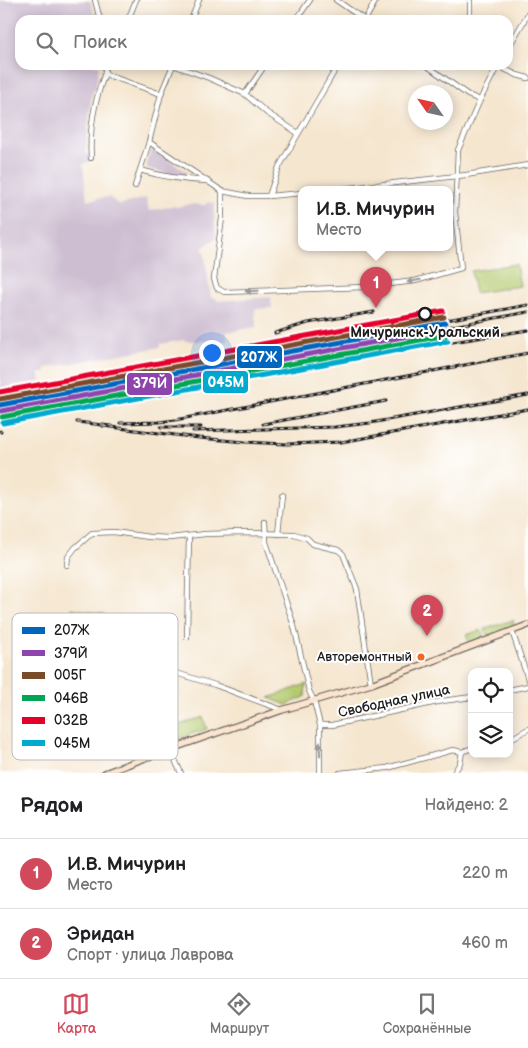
<!DOCTYPE html>
<html lang="ru">
<meta charset="utf-8">
<style>
body{margin:0;font-family:"Balsamiq Sans",sans-serif;background:#f2f2f2;color:#202124}
.controls{position:absolute;right:15px;bottom:15px;display:grid;overflow:hidden;border-radius:10px;box-shadow:0 2px 12px #0003}
.controls button{width:45px;height:45px;display:grid;place-items:center;padding:0;border:0;border-bottom:1px solid #e0e0e0;background:#fff;color:#202124;font:25px sans-serif}
.compass{position:absolute;left:408px;top:85px;width:45px;height:45px;border-radius:50%;background:#fff;box-shadow:0 2px 12px #0003;rotate:304deg}
.you{position:absolute;left:211px;top:352px;width:18px;height:18px;margin:-12px;border:4px solid #fff;border-radius:50%;background:#1a73e8;box-shadow:0 0 0 8px #1a73e833}
.badge{display:grid;place-items:center;width:32px;height:32px;border-radius:50%;background:#d1495b;color:#fff;font-size:16px;font-weight:700}
.pin{position:absolute;translate:-50% -41px;filter:drop-shadow(0 1px 2px #0008)}
.pin::after{content:'';position:absolute;top:26px;width:18px;height:15px;background:inherit;clip-path:polygon(0 0,100% 0,50% 100%)}
.popup{position:absolute;left:298px;top:186px;width:155px;height:65px;box-sizing:border-box;display:grid;place-content:center;border-radius:10px;background:#fff;filter:drop-shadow(0 1px 4px #0005);font-size:16px;white-space:nowrap;color:#757577}
.popup b{font-size:19px;color:#202124}
.popup::after{content:'';position:absolute;left:50%;top:100%;margin-left:-10px;border:10px solid transparent;border-top-color:#fff}
.list{margin:0;padding:0;list-style:none}
h2{display:flex;justify-content:space-between;align-items:center;height:65px;margin:0;padding:0 20px;font-size:21px}
h2 small{font-size:16px;font-weight:400;color:#757577}
.list li{display:grid;grid-template-columns:32px 1fr auto;gap:15px;align-items:center;box-sizing:border-box;height:70px;padding:0 20px;border-top:1px solid #e0e0e0}
.list b{display:block;font-size:19px;white-space:nowrap}
.list p{margin:0;font-size:16px;white-space:nowrap;color:#757577}
.list em{font-size:16px;font-style:normal;color:#757577}
.icon{flex:none;width:28px;height:28px;fill:none;stroke:currentColor;stroke-width:2;stroke-linecap:round;stroke-linejoin:round}
.map{position:relative;flex:none;width:528px;height:773px;overflow:hidden}
.search{position:absolute;background:#fff;box-shadow:0 2px 12px #0003;left:15px;right:15px;top:15px;height:55px;display:flex;align-items:center;gap:12px;box-sizing:border-box;padding:0 18px;border-radius:15px;color:#757577;font-size:19px}
.sheet{height:205px;background:#fff}
nav{display:flex;justify-content:space-around;align-items:center;box-sizing:border-box;height:70px;border-top:1px solid #e0e0e0;background:#fff;font-size:14px;color:#757577}
nav a{display:grid;justify-items:center;gap:2px}
nav .on{color:#d1495b}
.map>svg:first-child{display:block}
</style>
<div class="map">
<svg width="528" height="773" viewBox="0 0 528 773">
<rect width="100%" height="100%" fill="#fff"/>
<filter id="ink" filterUnits="userSpaceOnUse"><feTurbulence type="fractalNoise" baseFrequency=".02" numOctaves="2"/><feDisplacementMap in="SourceGraphic" scale="10" xChannelSelector="R" yChannelSelector="G"/><feConvolveMatrix kernelMatrix="1 2 1 2 8 2 1 2 1" color-interpolation-filters="sRGB"/></filter>
<filter id="wash" filterUnits="userSpaceOnUse"><feTurbulence type="fractalNoise" baseFrequency=".0096" numOctaves="4" result="noise"/><feDisplacementMap in="SourceGraphic" scale="20" xChannelSelector="R" yChannelSelector="G"/><feGaussianBlur stdDeviation="1.12" result="paint"/><feColorMatrix in="noise" values="0 0 0 0 0 0 0 0 0 0 0 0 0 0 0 0 0 1.4 0 .05"/><feComposite in="paint" operator="in"/></filter>
<g filter="url(#wash)">
<rect width="100%" height="100%" fill="#f5e6cf"/>
<g fill="#cebed1">
<polygon points="0,0 90,1 96,20 20,20 20,65 99,65 96,88 92,93 85,153 89,155 89,162 83,164 87,200 109,197 119,205 146,198 149,211 172,206 177,207 190,204 206,205 207,202 215,203 214,214 216,238 202,248 205,253 206,265 211,298 217,298 217,301 271,297 272,308 255,309 256,327 227,332 227,341 185,341 184,340 160,344 160,347 46,368 46,372 39,374 41,381 0,388"/>
<polygon points="152,150 187,172 184,178 147,168 147,159"/>
</g>
<g fill="#b4ca6f" stroke="#687346">
<polygon points="516,264 520,286 475,293 471,271"/>
<polygon points="72,608 104,614 100,646 67,649"/>
<polygon points="513,620 514,624 513,627 487,636 485,629"/>
<polygon points="481,630 484,637 469,643 466,635"/>
<polygon points="306,684 305,697 286,705 269,698"/>
<polygon points="203,717 207,729 150,748 149,745 137,749 134,740"/>
</g>
</g>
<g filter="url(#ink)">
<g fill="none" stroke-linecap="round" stroke-linejoin="round">
<g stroke="#68635b" stroke-width="6">
<g id="street">
<polyline points="95,0 100,20"/>
<polyline points="336,0 365,20"/>
<polyline points="470,0 470,20"/>
<polyline points="128,20 136,0"/>
<polyline points="191,20 199,0"/>
<polyline points="296,20 310,0"/>
<polyline points="365,20 376,0"/>
<polyline points="508,48 528,14"/>
<polyline points="105,65 105,73 110,76 161,94"/>
<polyline points="173,65 209,78 245,94 267,113 298,133"/>
<polyline points="426,65 468,95 480,100"/>
<polyline points="498,66 517,75 528,78"/>
<polyline points="245,94 265,65"/>
<polyline points="149,142 222,191 248,196 269,196 302,193"/>
<path d="M 91,158 C 89,129 95,99 105,73"/>
<path d="M 140,170 C 164,177 182,180 207,181"/>
<polyline points="135,186 149,142 161,94 173,65"/>
<polyline points="341,189 466,175 528,165"/>
<polyline points="222,191 222,218 214,279 217,288 224,292 365,287 415,281 461,268 455,212 458,150 480,100 498,65"/>
<polyline points="269,196 279,167 338,65"/>
<polyline points="265,522 266,542 294,626 309,691 314,701 320,725 320,773"/>
<polyline points="278,534 282,495"/>
<polyline points="67,565 68,557 75,548 92,533 114,532 149,537 170,538 205,534 242,533 294,534 307,538 313,544 338,550 343,554 357,589 371,684"/>
<polyline points="512,631 528,679"/>
<polyline points="187,637 189,536"/>
<polyline points="130,663 176,673 215,685 282,710"/>
<polyline points="509,690 528,686"/>
<polyline points="320,725 332,725 442,701 472,697"/>
<polyline points="509,740 528,729"/>
<polyline points="170,749 181,773"/>
<polyline points="340,773 387,768 453,750 462,752 472,748"/>
<polyline points="454,773 460,763 462,752"/>
</g>
</g>
<g stroke="#68635b" stroke-width="8">
<polyline id="secondary" points="105,773 145,758 282,710 371,684 528,625"/>
</g>
<use href="#street" stroke="#fff" stroke-width="4.5"/>
<use href="#secondary" stroke="#fce5d0" stroke-width="5.5"/>
<g stroke="#1c1c1c" stroke-width="3">
<g id="rail">
<polyline points="275,333 308,323 374,312"/>
<polyline points="130,378 528,305"/>
<polyline points="0,410 528,312"/>
<polyline points="15,414 139,399 294,372 440,344 528,330"/>
<polyline points="77,422 111,426"/>
<polyline points="120,423 159,422 175,420 528,353"/>
<polyline points="263,424 386,401"/>
<polyline points="103,426 199,438 245,442 287,444 341,442 528,409"/>
<polyline points="161,427 201,427"/>
<polyline points="0,431 1,432"/>
<polyline points="193,431 335,427 370,423 528,395"/>
</g>
</g>
<use href="#rail" stroke="#fff" stroke-width="1" stroke-dasharray="4" stroke-linecap="butt"/>
<g stroke="#fff" stroke-width="9">
<polyline id="rail-1" points="0,405 445,323"/>
</g>
<g stroke="#fff" stroke-width="9">
<polyline id="rail-2" points="1,411 446,329"/>
</g>
<g stroke="#fff" stroke-width="9">
<polyline id="rail-3" points="0,399 444,317"/>
</g>
<g stroke="#fff" stroke-width="9">
<polyline id="rail-4" points="2,417 447,335"/>
</g>
<g stroke="#fff" stroke-width="9">
<polyline id="rail-5" points="0,392 443,311"/>
</g>
<g stroke="#fff" stroke-width="9">
<polyline id="rail-6" points="3,423 448,341"/>
</g>
<use href="#rail-1" stroke="#0065bd" stroke-width="5"/>
<use href="#rail-2" stroke="#8e44ad" stroke-width="5"/>
<use href="#rail-3" stroke="#7a4b2a" stroke-width="5"/>
<use href="#rail-4" stroke="#00a651" stroke-width="5"/>
<use href="#rail-5" stroke="#e4002b" stroke-width="5"/>
<use href="#rail-6" stroke="#00a9ce" stroke-width="5"/>
</g>
<defs><path id="oneway-solid" d="M-6-.8H1V-3.2L6.5 0L1 3.2V.8H-6Z" transform="scale(1.25)"/></defs>
<g fill="#999">
<use href="#oneway-solid" transform="translate(414 281) rotate(169)"/>
<use href="#oneway-solid" transform="translate(252 291) rotate(178)"/>
<use href="#oneway-solid" transform="translate(320 749) rotate(-90)"/>
</g>
</g>
<circle fill="#fff" stroke="#1c1c1c" stroke-width="2.5" cx="425" cy="314" r="6"/>
<circle fill="#f26522" stroke="#fff" stroke-width="2" cx="421" cy="657" r="4.5"/>
<g text-anchor="middle" dominant-baseline="central" stroke-width="4" stroke-linejoin="round" paint-order="stroke">
<g font-size="13" fill="#1c1c1c" stroke="#fff" text-anchor="end">
<text x="412" y="657">Авторемонтный</text>
</g>
<g font-size="14" font-weight="bold" fill="#1c1c1c" stroke="#fff">
<text x="425" y="332">Мичуринск-Уральский</text>
</g>
<g font-size="14" fill="#1c1c1c" stroke="#fff">
<text transform="translate(394 701) rotate(-12)">Свободная улица</text>
</g>
</g>
<rect x="12" y="613" width="166" height="147" rx="8" fill="#fff" stroke="#bbb" stroke-width="1"/>
<rect x="22" y="627" width="23" height="7" fill="#0065bd"/>
<rect x="22" y="650" width="23" height="6" fill="#8e44ad"/>
<rect x="22" y="672" width="23" height="7" fill="#7a4b2a"/>
<rect x="22" y="695" width="23" height="6" fill="#00a651"/>
<rect x="22" y="717" width="23" height="7" fill="#e4002b"/>
<rect x="22" y="740" width="23" height="6" fill="#00a9ce"/>
<g font-size="14" fill="#1c1c1c">
<text x="54" y="635">207Ж</text>
<text x="54" y="658">379Й</text>
<text x="54" y="680">005Г</text>
<text x="54" y="703">046В</text>
<text x="54" y="725">032В</text>
<text x="54" y="748">045М</text>
</g>
<g stroke="#fff" stroke-width="2">
<rect x="236" y="345" width="47" height="24" rx="5" fill="#0065bd"/>
<rect x="202" y="370" width="47" height="24" rx="5" fill="#00a9ce"/>
<rect x="126" y="372" width="47" height="24" rx="5" fill="#8e44ad"/>
</g>
<g font-size="14" text-anchor="middle" font-weight="bold" fill="#fff">
<text x="259" y="362">207Ж</text>
<text x="226" y="387">045М</text>
<text x="150" y="388">379Й</text>
</g>
</svg>
<div class="controls">
<button><svg class="icon" aria-label="locate" viewBox="0 0 24 24"><circle cx="12" cy="12" r="6"/><path d="M12 2v4M12 18v4M2 12h4M18 12h4"/></svg></button>
<button><svg class="icon" aria-label="layers" viewBox="0 0 24 24"><path d="M12 4l9 5-9 5-9-5zM3 14l9 5 9-5"/></svg></button>
</div>
<svg class="compass" viewBox="-18 -18 36 36"><path d="M0-13l5 13h-10z" fill="#e53935"/><path d="M0 13l5-13h-10z" fill="#757577"/></svg>
<div class="you"></div>
<div class="pin badge" style="left:376px;top:308px">1</div>
<div class="popup"><b>И.В. Мичурин</b>Место</div>
<div class="pin badge" style="left:427px;top:636px">2</div>
<div class="search"><svg class="icon" aria-label="search" viewBox="0 0 24 24"><circle cx="10" cy="10" r="6"/><path d="M15 15l6 6"/></svg>Поиск</div>
</div>
<section class="sheet">
<h2>Рядом<small>Найдено: 2</small></h2>
<ul class="list">
<li><span class="badge">1</span><div><b>И.В. Мичурин</b><p>Место</p></div><em>220 m</em></li>
<li><span class="badge">2</span><div><b>Эридан</b><p>Спорт · улица Лаврова</p></div><em>460 m</em></li>
</ul>
</section>
<nav>
<a class="on"><svg class="icon" aria-label="map" viewBox="0 0 24 24"><path d="M3 6l6-2 6 2 6-2v14l-6 2-6-2-6 2zM9 4v14M15 6v14"/></svg>Карта</a>
<a><svg class="icon" aria-label="directions" viewBox="0 0 24 24"><path d="M12 3l9 9-9 9-9-9zM9 14v-3h6M13 9l2 2-2 2"/></svg>Маршрут</a>
<a><svg class="icon" aria-label="saved" viewBox="0 0 24 24"><path d="M7 4h10v16l-5-4-5 4z"/></svg>Сохранённые</a>
</nav>
